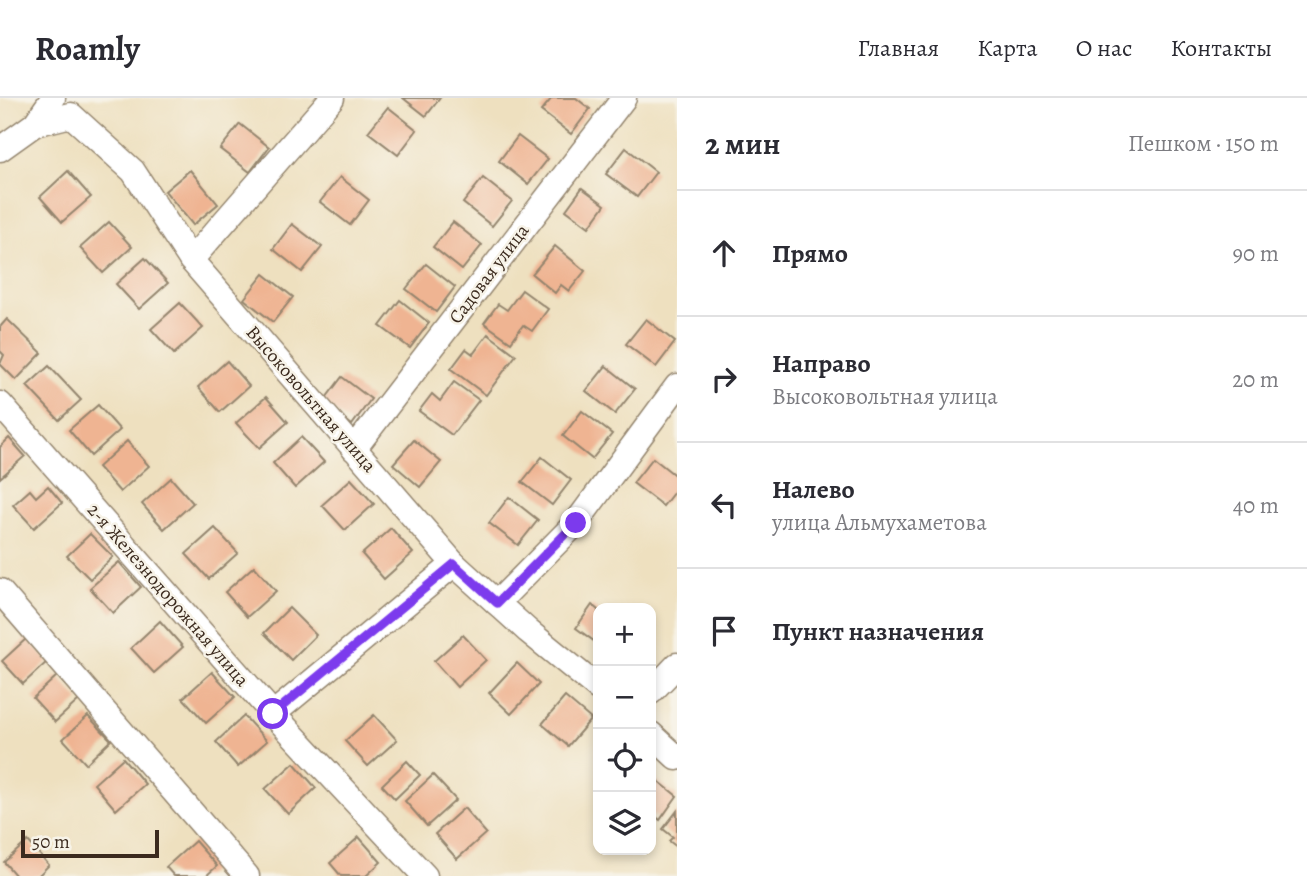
<!DOCTYPE html>
<html lang="ru">
<meta charset="utf-8">
<style>
body{margin:0;font-family:Alegreya,serif;background:#f7f7f7;color:#2b2b33}
.controls{position:absolute;right:21px;bottom:21px;display:grid;overflow:hidden;border-radius:14px;box-shadow:0 4px 10px #0003}
.controls button{width:63px;height:63px;display:grid;place-items:center;padding:0;border:0;border-bottom:2px solid #e1e1e2;background:#fff;color:#2b2b33;font:35px sans-serif}
.scale{position:absolute;left:21px;bottom:18px;width:138px;box-sizing:border-box;padding-left:7px;border:4px solid #3b2a1e;border-top:0;font-size:19px;line-height:24px;white-space:nowrap;color:#3b2a1e;-webkit-text-stroke:5px #f7f3e8;paint-order:stroke}
.stop{position:absolute;width:21px;height:21px;margin:-16px;border:5px solid #7c3aed;border-radius:50%;background:#fff}
.stop.end{background:#7c3aed;border-color:#fff;box-shadow:0 2px 7px #0008}
.list{margin:0;padding:0;list-style:none}
h2{display:flex;justify-content:space-between;align-items:center;height:91px;margin:0;padding:0 28px;font-size:30px}
h2 small{font-size:23px;font-weight:400;color:#7c7c81}
.list li{display:grid;grid-template-columns:46px 1fr auto;gap:21px;align-items:center;box-sizing:border-box;height:126px;padding:0 28px;border-top:2px solid #e1e1e2}
.list b{display:block;font-size:26px;white-space:nowrap}
.list p{margin:0;font-size:23px;white-space:nowrap;color:#7c7c81}
.list em{font-size:23px;font-style:normal;color:#7c7c81}
.icon{flex:none;width:38px;height:38px;fill:none;stroke:currentColor;stroke-width:2;stroke-linecap:round;stroke-linejoin:round}
.map{position:relative;flex:none;width:677px;height:778px;overflow:hidden}
header{display:flex;align-items:center;gap:42px;box-sizing:border-box;height:98px;padding:0 35px;background:#fff;border-bottom:2px solid #e1e1e2}
header strong{font-size:33px}
nav{display:flex;gap:38px;margin-inline-start:auto;font-size:24px}
main{display:flex}
aside{flex:1;background:#fff}
.map>svg:first-child{display:block}
</style>
<header>
<strong>Roamly</strong>
<nav><a>Главная</a><a>Карта</a><a>О нас</a><a>Контакты</a></nav>
</header>
<main>
<div class="map">
<svg width="677" height="778" viewBox="0 0 677 778">
<rect width="100%" height="100%" fill="#f7f3e8"/>
<filter id="ink" filterUnits="userSpaceOnUse"><feTurbulence type="fractalNoise" baseFrequency=".0143" numOctaves="2"/><feDisplacementMap in="SourceGraphic" scale="14" xChannelSelector="R" yChannelSelector="G"/><feConvolveMatrix kernelMatrix="1 2 1 2 8 2 1 2 1" color-interpolation-filters="sRGB"/></filter>
<filter id="wash" filterUnits="userSpaceOnUse"><feTurbulence type="fractalNoise" baseFrequency=".00686" numOctaves="4" result="noise"/><feDisplacementMap in="SourceGraphic" scale="28" xChannelSelector="R" yChannelSelector="G"/><feGaussianBlur stdDeviation="1.57" result="paint"/><feColorMatrix in="noise" values="0 0 0 0 0 0 0 0 0 0 0 0 0 0 0 0 0 1.4 0 .05"/><feComposite in="paint" operator="in"/></filter>
<g filter="url(#wash)">
<rect width="100%" height="100%" fill="#eee0bf"/>
<g id="blocks">
<g fill="#efb492">
<polygon points="403,0 440,0 426,18"/>
<polygon points="552,0 576,0 590,11 571,36 541,13"/>
<polygon points="388,9 417,32 398,57 368,34"/>
<polygon points="240,26 269,49 250,74 220,51"/>
<polygon points="518,38 548,61 528,86 499,63"/>
<polygon points="626,50 656,74 637,99 606,76"/>
<polygon points="190,72 218,106 193,127 165,93"/>
<polygon points="68,73 91,99 62,124 40,99"/>
<polygon points="340,79 369,102 350,127 320,104"/>
<polygon points="483,80 512,103 492,128 463,105"/>
<polygon points="582,90 605,107 589,129 566,112"/>
<polygon points="109,124 132,149 103,175 80,150"/>
<polygon points="453,124 482,147 462,172 433,149"/>
<polygon points="292,126 322,149 302,174 273,151"/>
<polygon points="555,148 585,173 569,193 561,187 555,195 532,176"/>
<polygon points="145,160 168,185 139,211 116,186"/>
<polygon points="426,166 455,189 436,214 406,191"/>
<polygon points="264,176 293,199 273,224 244,201"/>
<polygon points="522,192 548,211 532,233 523,227 511,244 484,225 498,206 507,212"/>
<polygon points="400,202 429,225 410,250 380,228"/>
<polygon points="180,205 203,230 174,256 151,231"/>
<polygon points="7,221 42,255 16,282 0,266 4,257 0,253 0,229"/>
<polygon points="646,221 675,244 656,269 626,246"/>
<polygon points="488,236 516,257 486,297 451,271 466,251 473,256"/>
<polygon points="227,263 249,288 220,314 198,289"/>
<polygon points="49,268 81,302 59,322 27,288"/>
<polygon points="606,268 635,291 615,316 586,293"/>
<polygon points="342,279 371,301 352,327 323,304"/>
<polygon points="454,284 479,302 452,337 419,313 432,296 440,303"/>
<polygon points="266,299 288,324 259,350 236,325"/>
<polygon points="98,307 120,332 91,358 69,332"/>
<polygon points="582,313 612,336 592,361 563,338"/>
<polygon points="301,339 324,364 295,390 273,365"/>
<polygon points="9,340 25,358 0,380 0,349"/>
<polygon points="414,342 441,364 420,389 393,366"/>
<polygon points="127,343 149,368 120,394 98,369"/>
<polygon points="542,359 571,382 552,407 522,384"/>
<polygon points="653,360 677,379 677,390 663,408 633,385"/>
<polygon points="171,380 193,405 164,431 142,406"/>
<polygon points="351,381 374,406 345,432 322,407"/>
<polygon points="48,388 62,405 34,430 13,407 30,392 36,399"/>
<polygon points="509,399 538,422 518,447 489,425"/>
<polygon points="215,430 238,455 209,481 186,456"/>
<polygon points="391,430 413,455 384,481 362,456"/>
<polygon points="90,436 113,459 90,481 67,458"/>
<polygon points="119,464 141,489 113,515 90,490"/>
<polygon points="254,468 276,493 247,519 225,494"/>
<polygon points="592,507 598,512 598,546 576,530"/>
<polygon points="289,510 316,537 291,562 264,535"/>
<polygon points="160,523 183,549 154,575 131,550"/>
<polygon points="463,537 486,562 457,589 434,563"/>
<polygon points="27,540 48,563 23,586 2,563"/>
<polygon points="517,565 539,586 511,616 489,595"/>
<polygon points="212,574 235,599 206,625 183,600"/>
<polygon points="57,578 79,602 55,624 33,600"/>
<polygon points="565,599 591,621 568,648 542,626"/>
<polygon points="374,617 397,642 368,668 345,643"/>
<polygon points="88,618 111,642 86,666 63,641"/>
<polygon points="244,618 267,643 238,669 216,644"/>
<polygon points="123,660 145,686 116,712 94,686"/>
<polygon points="407,663 420,677 395,701 382,687"/>
<polygon points="294,665 316,690 288,716 265,691"/>
<polygon points="433,677 456,702 427,728 405,703"/>
<polygon points="657,682 677,698 660,722 651,715 651,689"/>
<polygon points="464,710 486,735 457,761 435,736"/>
<polygon points="677,713 677,749 669,743 673,739 663,731"/>
<polygon points="359,739 381,764 366,778 341,778 330,765"/>
<polygon points="28,743 49,767 38,778 16,778 4,764"/>
<polygon points="195,743 217,768 206,778 174,778 166,769"/>
</g>
</g>
</g>
<g filter="url(#ink)">
<use href="#blocks" fill-opacity="0" stroke="#94856e" stroke-width="2"/>
<g fill="none" stroke-linecap="round" stroke-linejoin="round">
<g stroke="#94856e" stroke-width="27">
<g id="minor">
<polyline points="35,26 71,17 133,73 191,162 454,466 528,533 598,590"/>
<polyline points="0,51 35,26 53,0"/>
<polyline points="191,162 332,0"/>
<polyline points="0,306 273,616 425,778"/>
<polyline points="354,351 624,0"/>
<polyline points="0,493 247,778"/>
<polyline points="497,505 576,425 677,288"/>
<polyline points="651,594 677,567"/>
<polyline points="273,616 454,466"/>
<polyline points="651,636 677,660"/>
</g>
</g>
<use href="#minor" stroke="#fff" stroke-width="24"/>
</g>
</g>
<g fill="none" stroke-linecap="round" stroke-linejoin="round" filter="url(#ink)">
<polyline stroke="#7c3aed" stroke-width="9" points="273,616 454,466 497,505 576,425"/>
</g>
<g text-anchor="middle" dominant-baseline="central" stroke-width="5" stroke-linejoin="round" paint-order="stroke">
<g font-size="19" fill="#3b2a1e" stroke="#f7f3e8">
<text transform="translate(489 176) rotate(-53)">Садовая улица</text>
<text transform="translate(311 301) rotate(49)">Высоковольтная улица</text>
<text transform="translate(168 497) rotate(49)">2-я Железнодорожная улица</text>
</g>
</g>
</svg>
<div class="controls">
<button>+</button>
<button>−</button>
<button><svg class="icon" aria-label="locate" viewBox="0 0 24 24"><circle cx="12" cy="12" r="6"/><path d="M12 2v4M12 18v4M2 12h4M18 12h4"/></svg></button>
<button><svg class="icon" aria-label="layers" viewBox="0 0 24 24"><path d="M12 4l9 5-9 5-9-5zM3 14l9 5 9-5"/></svg></button>
</div>
<div class="scale">50 m</div>
<div class="stop" style="left:273px;top:616px"></div>
<div class="stop end" style="left:576px;top:425px"></div>
</div>
<aside>
<h2>2 мин<small>Пешком · 150 m</small></h2>
<ul class="list">
<li><svg class="icon" aria-label="ahead" viewBox="0 0 24 24"><path d="M12 20V5M6 11l6-6 6 6"/></svg><div><b>Прямо</b></div><em>90 m</em></li>
<li><svg class="icon" aria-label="right" viewBox="0 0 24 24"><path d="M7 20v-9h11M14 6l5 5-5 5"/></svg><div><b>Направо</b><p>Высоковольтная улица</p></div><em>20 m</em></li>
<li><svg class="icon" aria-label="left" viewBox="0 0 24 24"><path d="M17 20v-9H6M10 6l-5 5 5 5"/></svg><div><b>Налево</b><p>улица Альмухаметова</p></div><em>40 m</em></li>
<li><svg class="icon" aria-label="arrive" viewBox="0 0 24 24"><path d="M6 21V4h12l-3 4 3 4H6"/></svg><div><b>Пункт назначения</b></div></li>
</ul>
</aside>
</main>
